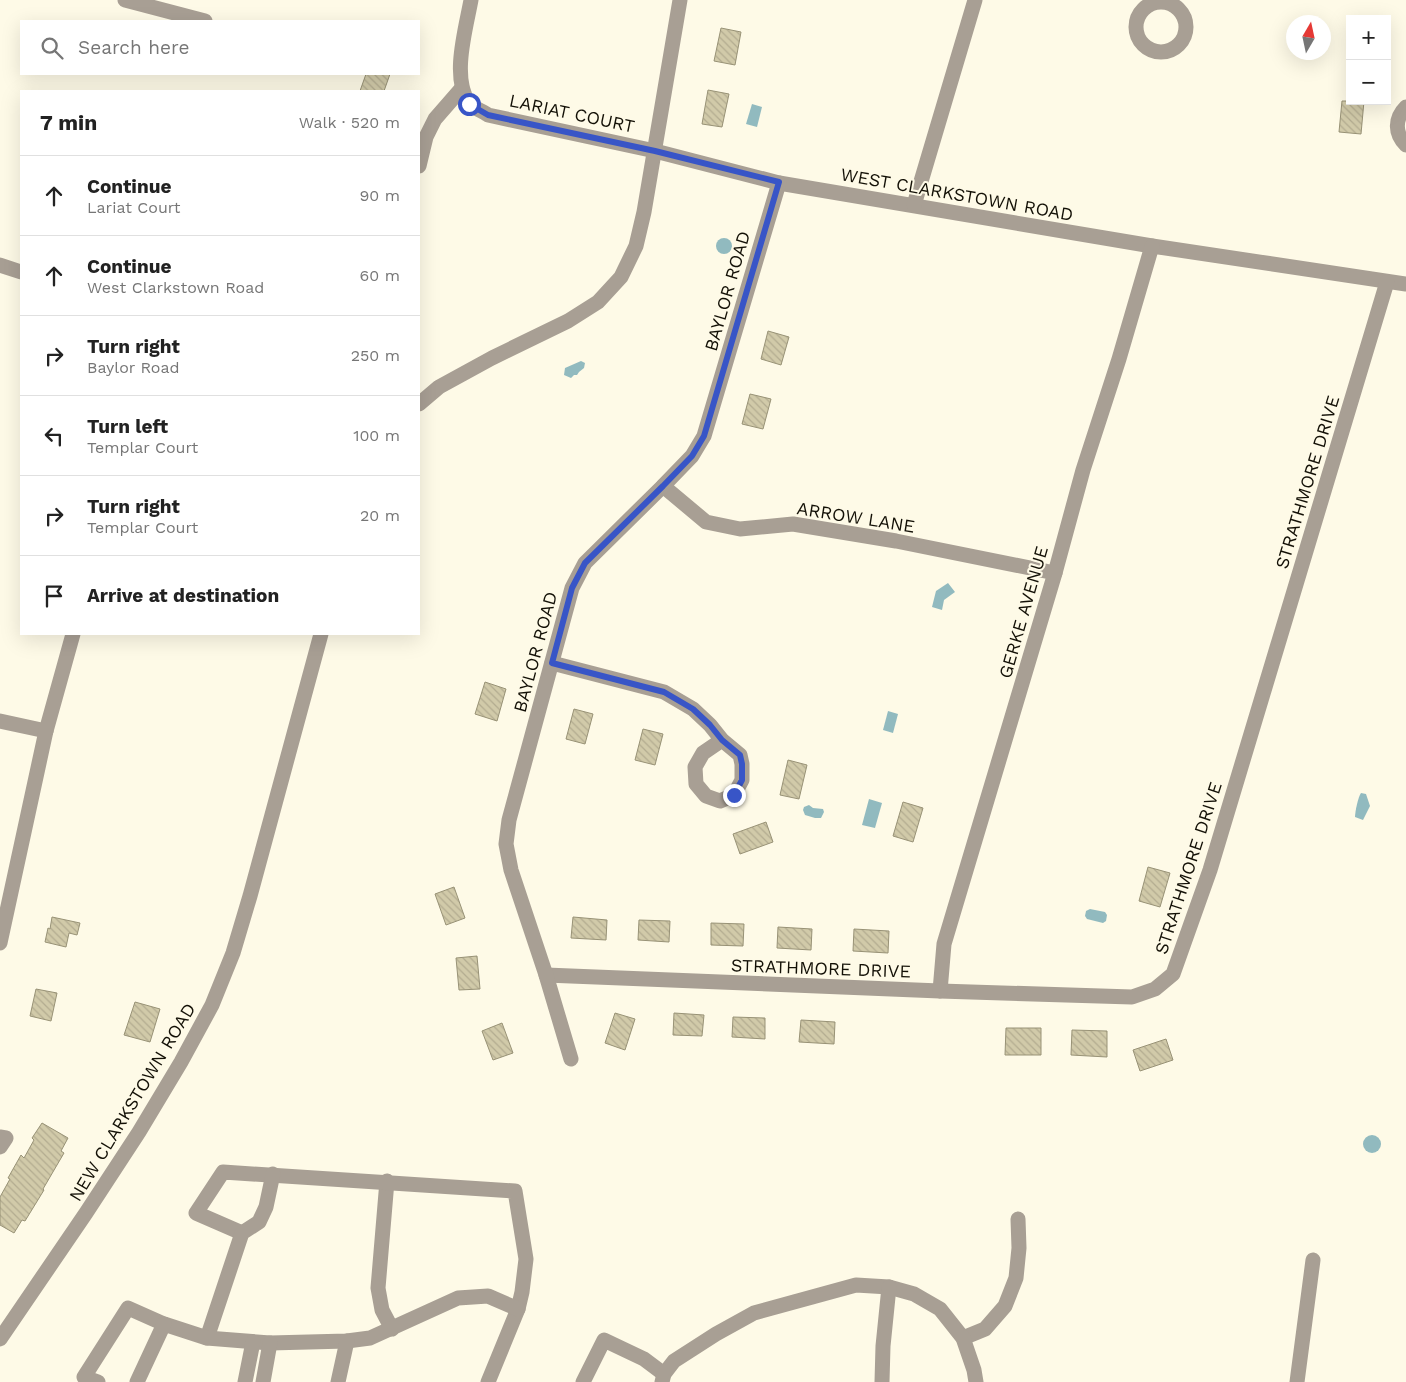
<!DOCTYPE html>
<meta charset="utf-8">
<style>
body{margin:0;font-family:"Work Sans",sans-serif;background:#f6f6f6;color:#222}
.controls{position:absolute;right:15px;top:15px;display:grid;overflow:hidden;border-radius:0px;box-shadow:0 5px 20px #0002}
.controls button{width:45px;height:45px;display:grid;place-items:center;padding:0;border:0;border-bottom:1px solid #e0e0e0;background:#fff;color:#222;font:25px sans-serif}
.compass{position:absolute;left:1286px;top:15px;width:45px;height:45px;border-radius:50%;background:#fff;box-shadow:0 5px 20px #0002;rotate:9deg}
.stop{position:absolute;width:15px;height:15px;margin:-11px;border:4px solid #3855c7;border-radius:50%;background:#fff}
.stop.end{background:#3855c7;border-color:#fff;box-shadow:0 1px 5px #0008}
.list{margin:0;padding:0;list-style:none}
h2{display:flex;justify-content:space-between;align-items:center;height:65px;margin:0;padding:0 20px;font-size:21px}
h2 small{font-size:16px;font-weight:400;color:#767676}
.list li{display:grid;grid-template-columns:32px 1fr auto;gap:15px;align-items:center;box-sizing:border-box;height:80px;padding:0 20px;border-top:1px solid #e0e0e0}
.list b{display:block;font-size:19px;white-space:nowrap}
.list p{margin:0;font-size:16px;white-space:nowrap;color:#767676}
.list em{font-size:16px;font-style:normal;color:#767676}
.icon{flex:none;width:28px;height:28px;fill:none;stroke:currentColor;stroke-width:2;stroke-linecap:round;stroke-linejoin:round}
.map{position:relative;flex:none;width:1406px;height:1382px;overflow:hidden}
.search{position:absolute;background:#fff;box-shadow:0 5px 20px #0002;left:20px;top:20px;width:400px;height:55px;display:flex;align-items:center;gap:12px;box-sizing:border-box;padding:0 18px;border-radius:0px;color:#767676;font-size:19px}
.panel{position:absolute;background:#fff;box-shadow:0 5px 20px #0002;left:20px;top:90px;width:400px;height:545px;border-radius:0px}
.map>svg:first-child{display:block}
</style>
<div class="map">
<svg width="1406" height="1382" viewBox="0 0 1406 1382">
<defs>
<pattern id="building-back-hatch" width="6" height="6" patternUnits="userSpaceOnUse" patternTransform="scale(1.25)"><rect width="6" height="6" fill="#d1caa9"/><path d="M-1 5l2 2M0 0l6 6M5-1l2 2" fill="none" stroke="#b3ac90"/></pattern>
</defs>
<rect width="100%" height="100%" fill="#fefae7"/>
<g fill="#91babf">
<polygon points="752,104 762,107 757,127 746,124"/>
<circle cx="724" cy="246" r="8"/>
<polygon points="581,361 585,363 584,368 579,372 577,375 574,375 571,378 564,375 565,368"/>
<polygon points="948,583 955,592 944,600 942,610 932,607 936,591"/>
<polygon points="888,711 898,714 893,733 883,730"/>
<path d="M 1361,793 L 1366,794 L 1370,806 L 1363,820 L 1355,817 C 1355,812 1358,797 1361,793 Z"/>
<polygon points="869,799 882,803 875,828 862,825"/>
<polygon points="809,805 813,808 823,809 824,812 821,818 815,818 805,815 803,810 804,807"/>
<polygon points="1090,909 1105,912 1107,915 1106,921 1103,923 1087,919 1085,916 1086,911"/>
<circle cx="1372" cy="1144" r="9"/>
</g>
<g fill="url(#building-back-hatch)" stroke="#989276">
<polygon points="721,28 741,32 735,65 714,61"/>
<polygon points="366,74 390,74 384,91 360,91"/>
<polygon points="708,90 729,94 722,127 702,124"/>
<polygon points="1342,101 1364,101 1361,134 1339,132"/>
<polygon points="768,331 789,337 781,365 761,359"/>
<polygon points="750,394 771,399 763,429 742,424"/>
<polygon points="485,682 506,689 497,721 475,714"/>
<polygon points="574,709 593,714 585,744 566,739"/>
<polygon points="643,729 663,734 655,765 635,760"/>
<polygon points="788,760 807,765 799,799 780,795"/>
<polygon points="903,802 923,808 913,842 893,836"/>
<polygon points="766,822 773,842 740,854 733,834"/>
<polygon points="1148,867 1170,873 1160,907 1139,901"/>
<polygon points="454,887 465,918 446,925 435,894"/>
<polygon points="52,917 80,923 77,935 69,933 66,947 45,942 48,928 50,929"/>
<polygon points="573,917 607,920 606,940 571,938"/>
<polygon points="639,920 670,921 669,942 638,940"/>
<polygon points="711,923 744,924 743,946 711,945"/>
<polygon points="778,927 812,929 811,950 777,948"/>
<polygon points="854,929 889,931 888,953 853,951"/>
<polygon points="477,956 480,989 459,990 456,958"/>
<polygon points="36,989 57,993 51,1021 30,1016"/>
<polygon points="135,1002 160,1009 150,1042 124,1035"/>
<polygon points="615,1013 635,1019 625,1050 605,1043"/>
<polygon points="674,1013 704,1015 702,1036 673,1035"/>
<polygon points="733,1017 765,1018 765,1039 732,1037"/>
<polygon points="801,1020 835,1022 834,1044 799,1042"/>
<polygon points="502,1023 513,1053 493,1060 482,1031"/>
<polygon points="1006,1028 1041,1028 1041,1055 1005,1055"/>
<polygon points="1072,1030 1107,1031 1107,1057 1071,1055"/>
<polygon points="1166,1039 1173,1060 1140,1071 1133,1050"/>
<polygon points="42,1123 68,1138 61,1151 64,1153 43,1189 44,1190 25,1221 22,1220 14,1233 0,1225 0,1197 10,1179 8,1178 21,1155 24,1158 34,1140 32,1138"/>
</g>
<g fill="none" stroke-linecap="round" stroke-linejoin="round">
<g stroke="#a89f94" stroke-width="15">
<polyline points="125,0 205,21"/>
<path d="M 471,0 C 466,28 451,78 469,103 C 473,108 483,111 488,115 L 655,151 L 779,183 L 1152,246 L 1406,284"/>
<circle cx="1161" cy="27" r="25"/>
<path d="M 1406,107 C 1394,119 1395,134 1406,145"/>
<polyline points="419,166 426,137 435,119 462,88"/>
<polyline points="914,205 975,0"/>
<polyline points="0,265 21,272"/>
<polyline points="419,404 439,387 492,358 568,321 598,302 621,277 636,246 644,212 680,0"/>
<polyline points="663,486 706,522 740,529 793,524 896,541 1055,573"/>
<polyline points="552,663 664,692 693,709 710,725 722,740 740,755 742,764 742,780 734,795 720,801 706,796 696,784 695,767 703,753 722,740"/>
<polyline points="0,721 46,731"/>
<polyline points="0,943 46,731 73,634"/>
<polyline points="546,975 940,991 1132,997 1155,989 1173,974 1210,870 1387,282"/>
<polyline points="940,991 944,944 1055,573 1083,470 1119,359 1152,246"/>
<polyline points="571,1059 546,975 511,870 506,844 509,820 572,588 585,563 663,486 692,456 704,436 779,183"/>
<polyline points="0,1137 6,1138 0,1147"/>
<polyline points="387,1181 378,1288 382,1310 392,1329"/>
<polyline points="242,1233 196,1213 223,1172 515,1191 526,1259 522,1292 518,1309 488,1382"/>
<polyline points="207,1338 242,1233 259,1222 266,1207 273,1174"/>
<polyline points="963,1338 985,1329 1005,1306 1016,1278 1019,1248 1018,1219"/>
<polyline points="0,1339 86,1213 139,1132 181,1062 212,1005 233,953 250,896 321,634"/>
<polyline points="98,1382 84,1377 128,1308 164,1324 207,1338 270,1343 347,1341 370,1338 458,1298 488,1296 518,1309"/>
<polyline points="137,1382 164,1324"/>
<polyline points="245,1382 253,1342"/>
<polyline points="263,1382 270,1343"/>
<polyline points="338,1382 347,1341"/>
<polyline points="583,1382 604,1340 644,1359 664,1374"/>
<polyline points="662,1382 664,1374 674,1361 716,1334 754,1313 856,1285 889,1287 914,1294 940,1309 963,1338 974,1370 976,1382"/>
<polyline points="882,1382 883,1346 889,1287"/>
<polyline points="1297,1382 1313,1260"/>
</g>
</g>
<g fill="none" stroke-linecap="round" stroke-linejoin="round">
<polyline stroke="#3855c7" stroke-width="6" points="469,104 488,115 655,151 779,182 704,436 692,456 663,486 585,563 572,588 552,663 664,692 693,709 710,725 722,740 740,755 742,764 742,780 734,795"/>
</g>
<g text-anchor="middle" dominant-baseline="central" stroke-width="4" stroke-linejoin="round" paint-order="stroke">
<g font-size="18" fill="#131006" stroke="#fefae7">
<text transform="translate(572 113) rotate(12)">LARIAT COURT</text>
<text transform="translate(957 194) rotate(10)">WEST CLARKSTOWN ROAD</text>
<text transform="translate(727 291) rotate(-74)">BAYLOR ROAD</text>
<text transform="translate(1307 482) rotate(-73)">STRATHMORE DRIVE</text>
<text transform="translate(856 517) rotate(9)">ARROW LANE</text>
<text transform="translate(1023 612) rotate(-74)">GERKE AVENUE</text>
<text transform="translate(535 652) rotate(-75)">BAYLOR ROAD</text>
<text transform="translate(1188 868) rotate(-72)">STRATHMORE DRIVE</text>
<text transform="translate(821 968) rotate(2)">STRATHMORE DRIVE</text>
<text transform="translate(132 1102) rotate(-59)">NEW CLARKSTOWN ROAD</text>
</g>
</g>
</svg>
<div class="controls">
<button>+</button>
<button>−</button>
</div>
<svg class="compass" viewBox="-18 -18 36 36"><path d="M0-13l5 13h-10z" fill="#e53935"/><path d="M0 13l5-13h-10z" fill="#767676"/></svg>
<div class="stop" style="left:469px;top:104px"></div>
<div class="stop end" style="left:734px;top:795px"></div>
<div class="search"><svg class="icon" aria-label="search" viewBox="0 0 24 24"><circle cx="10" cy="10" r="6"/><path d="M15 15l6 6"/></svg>Search here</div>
<section class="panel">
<h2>7 min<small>Walk · 520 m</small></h2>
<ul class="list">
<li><svg class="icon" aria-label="ahead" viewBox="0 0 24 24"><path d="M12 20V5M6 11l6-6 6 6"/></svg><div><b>Continue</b><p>Lariat Court</p></div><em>90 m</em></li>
<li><svg class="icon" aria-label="ahead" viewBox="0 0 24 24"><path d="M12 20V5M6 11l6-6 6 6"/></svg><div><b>Continue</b><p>West Clarkstown Road</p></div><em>60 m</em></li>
<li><svg class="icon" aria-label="right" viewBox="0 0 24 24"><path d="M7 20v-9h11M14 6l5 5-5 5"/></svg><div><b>Turn right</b><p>Baylor Road</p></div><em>250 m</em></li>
<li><svg class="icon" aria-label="left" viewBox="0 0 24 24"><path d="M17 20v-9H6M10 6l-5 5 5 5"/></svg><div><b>Turn left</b><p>Templar Court</p></div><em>100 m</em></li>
<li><svg class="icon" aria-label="right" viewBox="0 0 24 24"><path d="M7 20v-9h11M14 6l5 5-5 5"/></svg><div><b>Turn right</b><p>Templar Court</p></div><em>20 m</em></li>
<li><svg class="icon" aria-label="arrive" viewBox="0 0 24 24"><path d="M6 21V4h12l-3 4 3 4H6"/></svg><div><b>Arrive at destination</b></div></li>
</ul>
</section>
</div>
